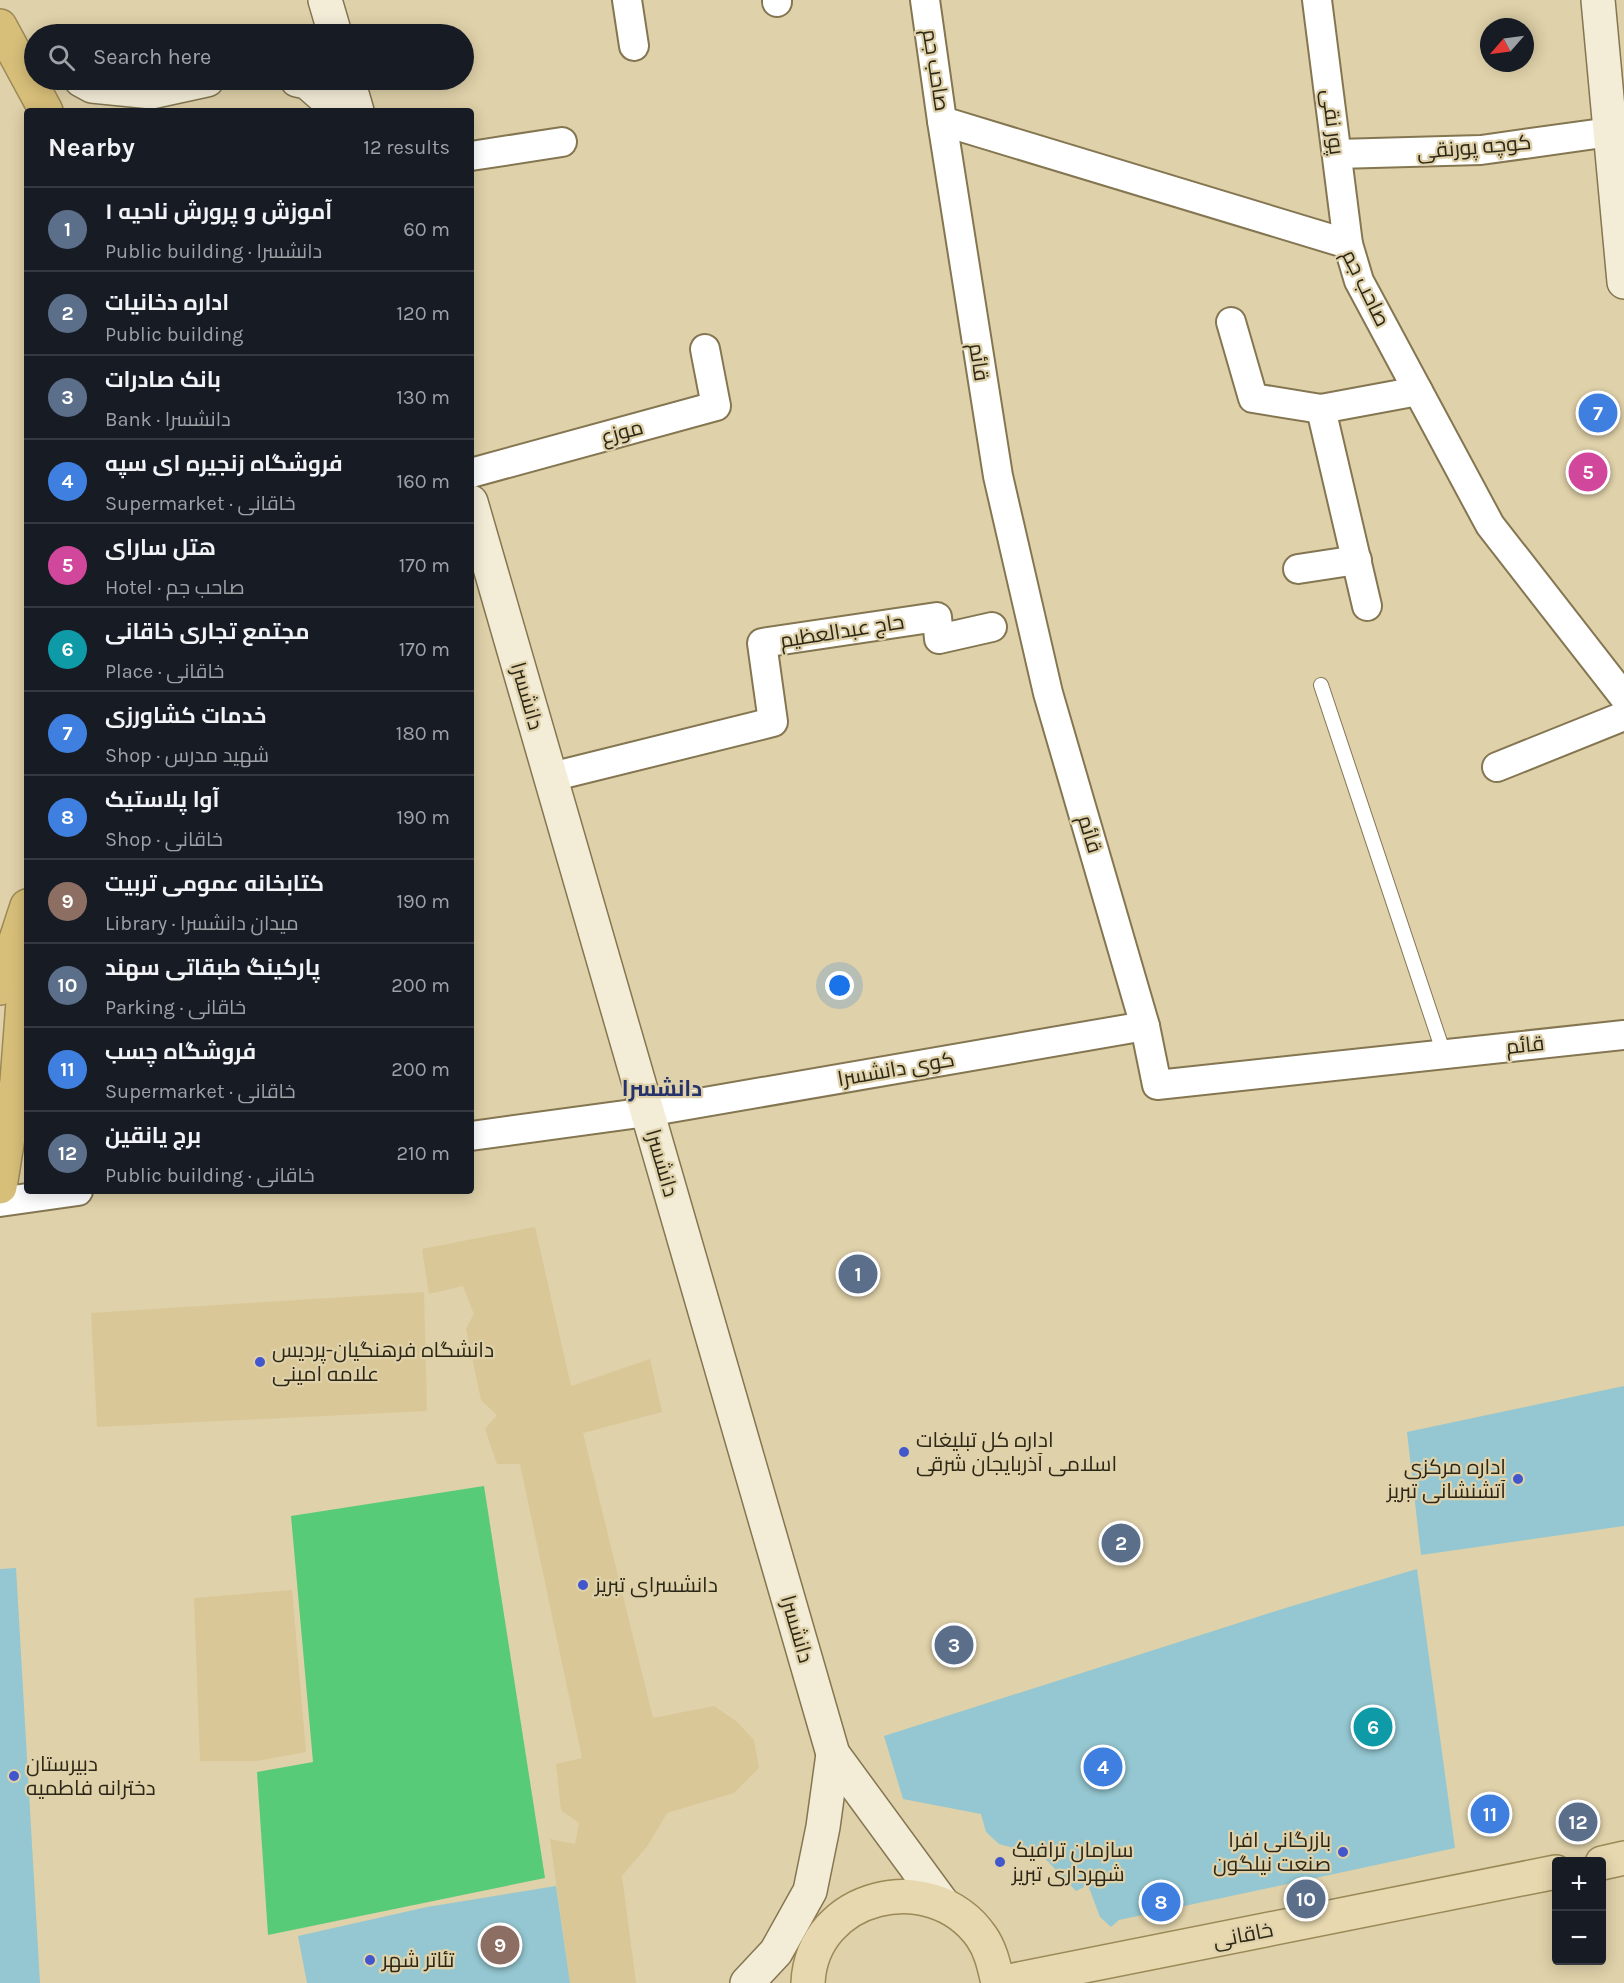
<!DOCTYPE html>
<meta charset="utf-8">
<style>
body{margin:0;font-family:Karla,Cairo,sans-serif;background:#20242c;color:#f1f3f6}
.controls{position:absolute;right:18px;bottom:18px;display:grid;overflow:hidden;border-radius:6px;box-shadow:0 3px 15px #0003}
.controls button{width:54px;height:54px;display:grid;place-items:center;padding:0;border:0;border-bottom:2px solid #363941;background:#171b24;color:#f1f3f6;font:30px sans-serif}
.compass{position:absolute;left:1480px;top:18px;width:54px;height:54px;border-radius:50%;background:#171b24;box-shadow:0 3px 15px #0003;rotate:242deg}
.you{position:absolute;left:840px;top:986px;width:21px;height:21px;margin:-15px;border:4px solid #fff;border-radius:50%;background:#1a73e8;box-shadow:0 0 0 9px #1a73e833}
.badge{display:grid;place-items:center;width:39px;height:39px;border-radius:50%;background:#a2ade3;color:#fff;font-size:20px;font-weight:700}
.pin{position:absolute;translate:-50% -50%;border:3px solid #fff;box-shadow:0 2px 6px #0006}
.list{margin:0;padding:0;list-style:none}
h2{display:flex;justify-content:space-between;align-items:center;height:78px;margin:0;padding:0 24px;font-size:26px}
h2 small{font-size:20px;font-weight:400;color:#9ea1a6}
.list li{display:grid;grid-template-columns:39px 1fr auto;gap:18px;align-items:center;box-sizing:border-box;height:84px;padding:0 24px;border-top:2px solid #363941}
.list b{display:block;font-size:22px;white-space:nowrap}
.list p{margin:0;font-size:20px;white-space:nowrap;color:#9ea1a6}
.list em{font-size:20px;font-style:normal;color:#9ea1a6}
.icon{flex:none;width:33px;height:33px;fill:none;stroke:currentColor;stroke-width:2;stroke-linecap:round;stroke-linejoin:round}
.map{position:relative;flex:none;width:1624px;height:1983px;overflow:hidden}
.search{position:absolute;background:#171b24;box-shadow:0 3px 15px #0003;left:24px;top:24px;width:450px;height:66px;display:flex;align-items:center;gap:15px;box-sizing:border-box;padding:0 21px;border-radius:33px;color:#9ea1a6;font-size:22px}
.panel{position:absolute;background:#171b24;box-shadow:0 3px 15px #0003;left:24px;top:108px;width:450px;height:1086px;border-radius:6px}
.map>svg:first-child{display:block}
</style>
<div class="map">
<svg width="1624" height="1983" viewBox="0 0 1624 1983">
<rect width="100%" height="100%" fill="#dfd1a9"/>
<g fill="#d9c798">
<polygon points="535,1227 571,1386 650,1359 662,1412 583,1433 653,1718 714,1706 736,1721 754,1740 759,1768 734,1793 667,1813 648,1845 622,1876 636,1983 570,1983 550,1839 575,1844 579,1823 561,1810 556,1764 582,1758 520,1464 497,1464 485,1429 497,1415 481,1400 466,1329 474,1314 463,1286 429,1294 422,1249"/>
<polygon points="424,1292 427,1411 97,1427 91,1313"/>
<polygon points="292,1590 306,1752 257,1761 200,1761 194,1598"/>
</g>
<polygon fill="#58cb79" points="484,1486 545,1878 268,1935 257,1772 313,1762 291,1516"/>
<g fill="#94c7d1">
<polygon points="1624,1386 1624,1526 1421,1555 1407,1432"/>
<polygon points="16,1568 40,1983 0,1983 0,1569"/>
<polygon points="1417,1569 1455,1848 1119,1920 1111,1927 1100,1917 1088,1885 1076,1891 1034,1847 1017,1849 999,1844 986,1832 981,1814 903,1799 884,1736 1292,1606"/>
<polygon points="556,1886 570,1983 307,1983 298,1936 427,1907"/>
</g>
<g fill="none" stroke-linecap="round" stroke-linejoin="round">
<g stroke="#847651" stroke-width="16">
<polyline id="lane" points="1321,685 1444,1054"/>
</g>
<g stroke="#847651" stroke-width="32">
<g id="street">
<polyline points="627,0 634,46"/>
<polyline points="777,0 777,2"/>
<polyline points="925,0 942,121 1348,244 1359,281 1490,525 1624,697"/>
<polyline points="1317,0 1348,244"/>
<polyline points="942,121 998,476 1048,693 1145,1026 1157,1085 1624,1035"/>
<polyline points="1337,154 1481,150 1610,132"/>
<polyline points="471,156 562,142"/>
<polyline points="1231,322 1253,398 1321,409 1418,391"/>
<polyline points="1321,409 1367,606"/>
<polyline points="471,473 716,406 705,349"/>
<polyline points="1298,569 1357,560"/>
<polyline points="1497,767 1624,716"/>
<polyline points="551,777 773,722 762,643 937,617 939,639 992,627"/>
<polyline points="471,1136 647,1112 1145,1026"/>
<polyline points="0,1202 78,1191"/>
</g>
</g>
<g stroke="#847651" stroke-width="36">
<g id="secondary">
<polyline points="325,0 335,34"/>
<polyline points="1598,0 1624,282"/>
<polyline points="81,80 92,86 152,92 207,80"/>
<polyline points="297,80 307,82 340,111"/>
<polyline points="348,80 357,111"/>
<polyline points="471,502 833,1754 943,1904"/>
<polyline points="747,1983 776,1952 810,1891 823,1827 833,1754"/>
</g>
</g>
<g stroke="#9b8957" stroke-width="36">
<g id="primary">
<polyline points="1602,1863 1624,1858"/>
<path d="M 808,1983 C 812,1894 931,1866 981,1936 C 991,1950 994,1966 998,1983"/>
<polyline points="999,1983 1556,1872"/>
</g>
</g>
<g stroke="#9b8957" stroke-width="36">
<g id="highway">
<polyline points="0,26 46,111"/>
<polyline points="0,988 27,906"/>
<polyline points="0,1187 17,1081 27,949"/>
</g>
</g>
<use href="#lane" stroke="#fff" stroke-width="14"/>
<use href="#street" stroke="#fff" stroke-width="28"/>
<use href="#secondary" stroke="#f3ecd7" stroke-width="33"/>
<use href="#primary" stroke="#e7d8af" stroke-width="33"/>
<use href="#highway" stroke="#d7be79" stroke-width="33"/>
</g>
<g fill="#4157cb" stroke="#dfd1a9" stroke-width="2">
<circle cx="260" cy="1362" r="6"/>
<circle cx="904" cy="1452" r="6"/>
<circle cx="1518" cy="1479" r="6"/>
<circle cx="583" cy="1585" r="6"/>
<circle cx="14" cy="1776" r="6"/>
<circle cx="1343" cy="1852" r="6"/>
<circle cx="1000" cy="1862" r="6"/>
<circle cx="370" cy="1960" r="6"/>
</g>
<g text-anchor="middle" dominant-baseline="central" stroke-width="4.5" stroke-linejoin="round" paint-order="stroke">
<g font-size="21" fill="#2c2717" stroke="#dfd1a9">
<text transform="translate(936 70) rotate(81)">صاحب جم</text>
<text transform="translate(1333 122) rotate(83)">پور نقی</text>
<text transform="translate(1474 147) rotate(-5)">کوچه پورنقی</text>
<text transform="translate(1366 288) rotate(64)">صاحب جم</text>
<text transform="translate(979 362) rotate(81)">قائم</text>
<text transform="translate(622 432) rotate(-15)">موزع</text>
<text transform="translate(842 631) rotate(-9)">حاج عبدالعظیم</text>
<text transform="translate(527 696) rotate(74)">دانشسرا</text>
<text transform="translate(1090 834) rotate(73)">قائم</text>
<text transform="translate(1525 1045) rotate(-6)">قائم</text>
<text transform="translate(896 1069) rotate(-10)">کوی دانشسرا</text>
<text transform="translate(662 1163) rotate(74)">دانشسرا</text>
<text transform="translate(797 1629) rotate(74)">دانشسرا</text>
<text transform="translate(1243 1935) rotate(-11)">خاقانی</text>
</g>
<g font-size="21" fill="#2c2717" stroke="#dfd1a9" text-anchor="start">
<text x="272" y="1350">دانشگاه فرهنگیان-پردیس<tspan x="272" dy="24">علامه امینی</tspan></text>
<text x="916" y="1440">اداره کل تبلیغات<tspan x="916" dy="24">اسلامی آذربایجان شرقی</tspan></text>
<text x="1506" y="1467" text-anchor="end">اداره مرکزی<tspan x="1506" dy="24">آتشنشانی تبریز</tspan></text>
<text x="595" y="1585">دانشسرای تبریز</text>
<text x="26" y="1764">دبیرستان<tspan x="26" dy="24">دخترانه فاطمیه</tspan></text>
<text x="1331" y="1840" text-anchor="end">بازرگانی افرا<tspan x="1331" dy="24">صنعت نیلگون</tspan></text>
<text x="1012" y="1850">سازمان ترافیک<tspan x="1012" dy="24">شهرداری تبریز</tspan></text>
<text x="382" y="1960">تئاتر شهر</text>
</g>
<g font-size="22" font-weight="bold" fill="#25326b" stroke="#dfd1a9">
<text x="662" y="1089">دانشسرا</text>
</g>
</g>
</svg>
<div class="controls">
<button>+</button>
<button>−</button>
</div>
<svg class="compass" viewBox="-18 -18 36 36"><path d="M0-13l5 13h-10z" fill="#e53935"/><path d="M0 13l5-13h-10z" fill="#9ea1a6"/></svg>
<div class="you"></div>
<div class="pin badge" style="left:858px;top:1274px;background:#5c6f8a">1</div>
<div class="pin badge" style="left:1121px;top:1543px;background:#5c6f8a">2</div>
<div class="pin badge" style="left:954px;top:1645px;background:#5c6f8a">3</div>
<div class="pin badge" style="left:1103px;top:1767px;background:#3f7fe0">4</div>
<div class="pin badge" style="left:1588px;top:472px;background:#d1479c">5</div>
<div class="pin badge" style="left:1373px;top:1727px;background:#0f9aa8">6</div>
<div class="pin badge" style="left:1598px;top:413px;background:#3f7fe0">7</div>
<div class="pin badge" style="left:1161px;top:1902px;background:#3f7fe0">8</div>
<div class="pin badge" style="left:500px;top:1945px;background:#8d6e63">9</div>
<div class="pin badge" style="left:1306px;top:1899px;background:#5c6f8a">10</div>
<div class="pin badge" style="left:1490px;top:1814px;background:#3f7fe0">11</div>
<div class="pin badge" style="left:1578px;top:1822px;background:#5c6f8a">12</div>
<div class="search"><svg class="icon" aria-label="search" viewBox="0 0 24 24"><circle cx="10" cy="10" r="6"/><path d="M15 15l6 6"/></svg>Search here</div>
<section class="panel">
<h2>Nearby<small>12 results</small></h2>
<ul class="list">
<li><span class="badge" style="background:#5c6f8a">1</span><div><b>آموزش و پرورش ناحیه ۱</b><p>Public building · دانشسرا</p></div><em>60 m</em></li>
<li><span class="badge" style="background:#5c6f8a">2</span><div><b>اداره دخانیات</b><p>Public building</p></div><em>120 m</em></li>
<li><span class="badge" style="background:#5c6f8a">3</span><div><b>بانک صادرات</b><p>Bank · دانشسرا</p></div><em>130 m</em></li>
<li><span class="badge" style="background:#3f7fe0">4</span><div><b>فروشگاه زنجیره ای سپه</b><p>Supermarket · خاقانی</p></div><em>160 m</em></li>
<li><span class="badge" style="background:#d1479c">5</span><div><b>هتل سارای</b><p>Hotel · صاحب جم</p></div><em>170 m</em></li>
<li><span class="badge" style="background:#0f9aa8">6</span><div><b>مجتمع تجاری خاقانی</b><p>Place · خاقانی</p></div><em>170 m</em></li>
<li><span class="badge" style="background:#3f7fe0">7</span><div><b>خدمات کشاورزی</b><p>Shop · شهید مدرس</p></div><em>180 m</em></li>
<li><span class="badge" style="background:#3f7fe0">8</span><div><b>آوا پلاستیک</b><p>Shop · خاقانی</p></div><em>190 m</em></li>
<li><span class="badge" style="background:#8d6e63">9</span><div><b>کتابخانه عمومی تربیت</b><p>Library · میدان دانشسرا</p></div><em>190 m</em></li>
<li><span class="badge" style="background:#5c6f8a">10</span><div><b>پارکینگ طبقاتی سهند</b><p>Parking · خاقانی</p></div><em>200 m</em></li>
<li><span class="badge" style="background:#3f7fe0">11</span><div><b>فروشگاه چسب</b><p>Supermarket · خاقانی</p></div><em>200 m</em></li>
<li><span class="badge" style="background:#5c6f8a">12</span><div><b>برج یانقین</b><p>Public building · خاقانی</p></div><em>210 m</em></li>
</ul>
</section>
</div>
